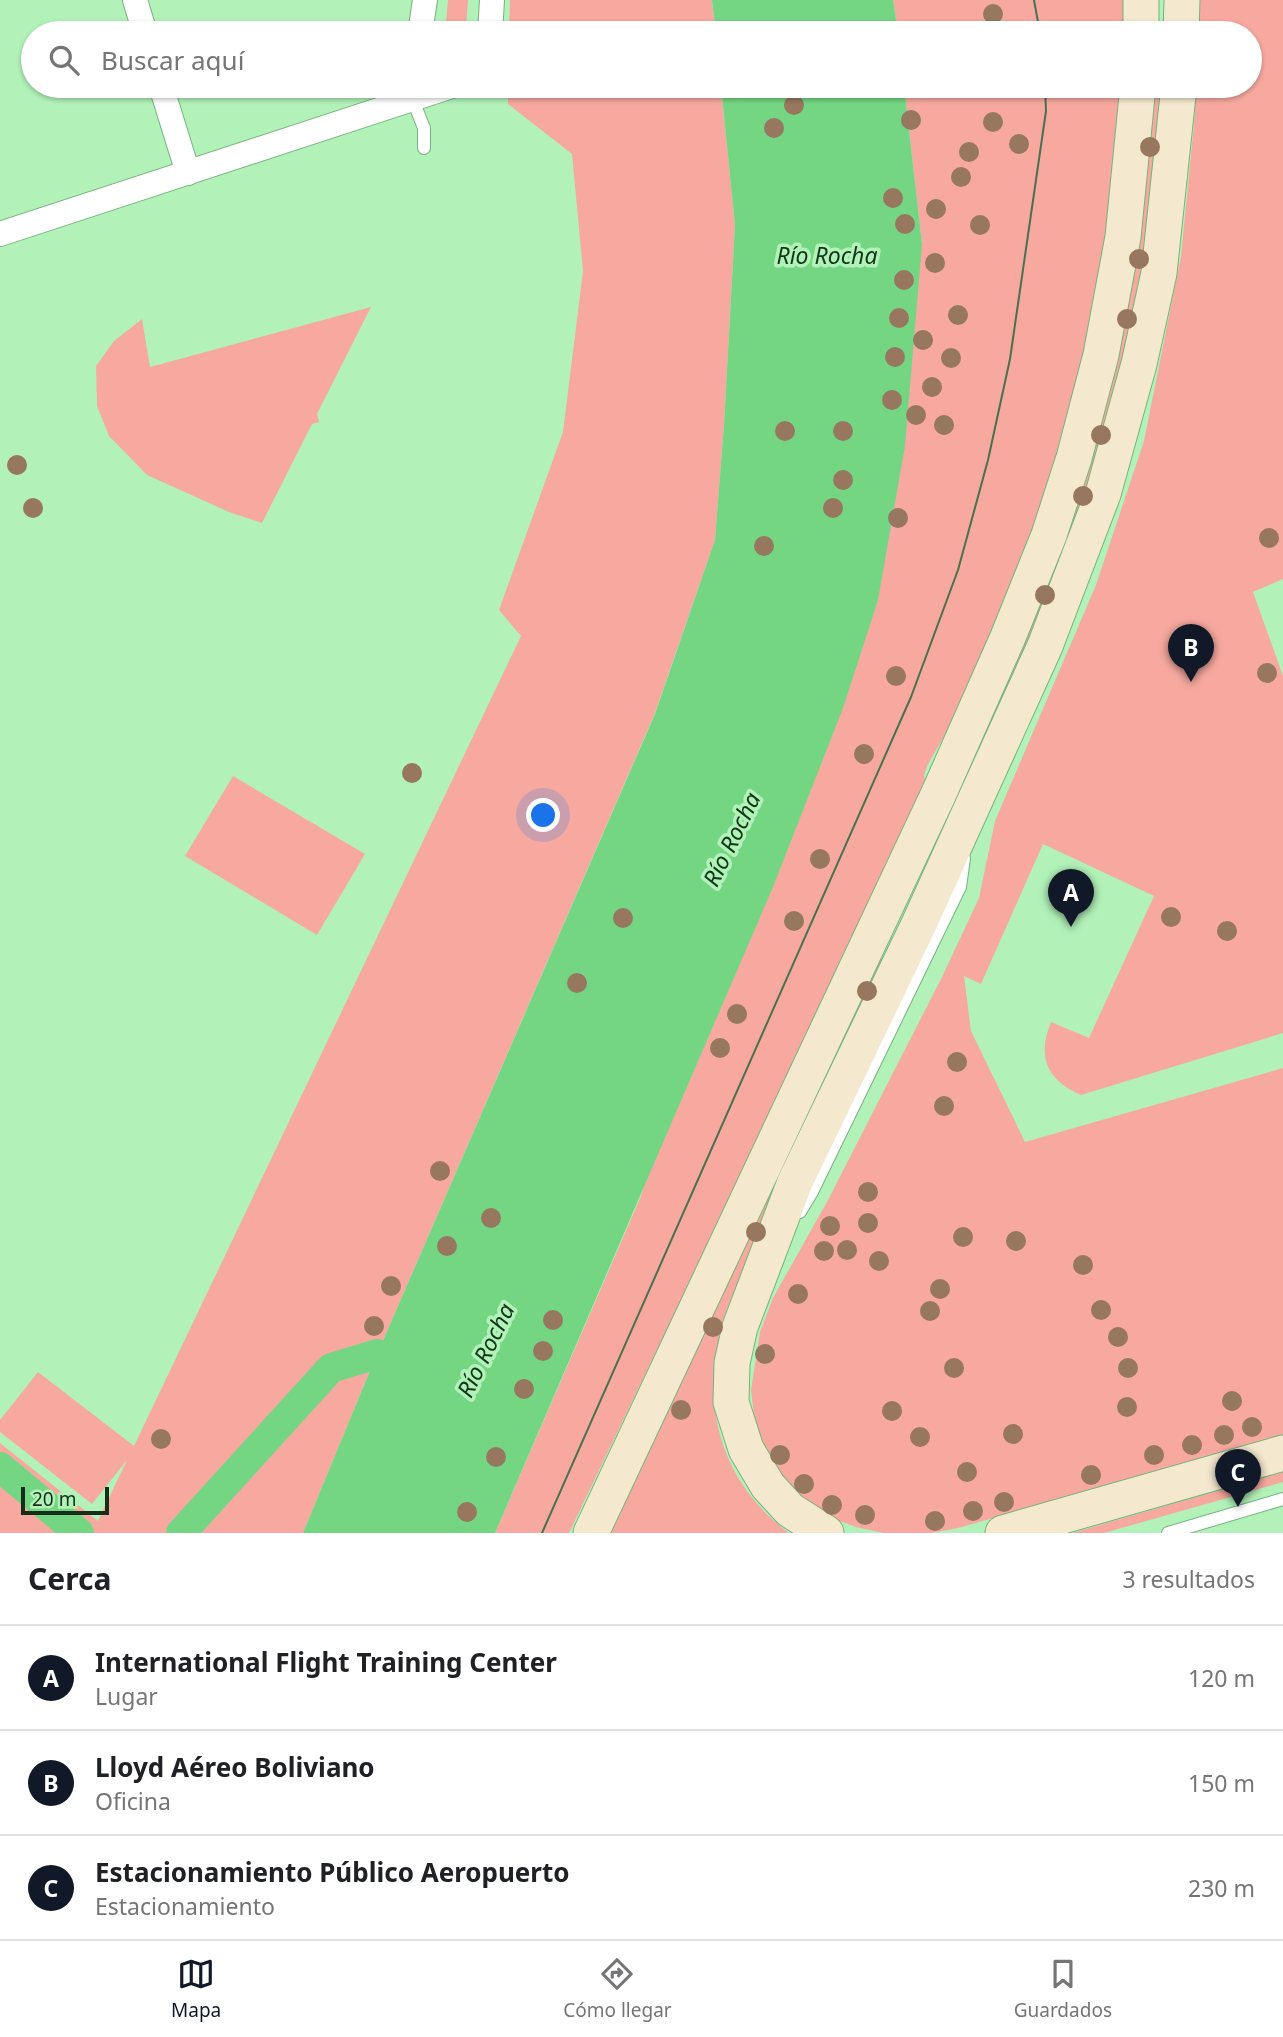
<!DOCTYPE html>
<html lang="es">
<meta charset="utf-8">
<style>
body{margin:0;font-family:"Noto Sans",sans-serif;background:#f2f2f2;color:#202124}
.scale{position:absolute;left:21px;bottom:18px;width:88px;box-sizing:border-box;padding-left:7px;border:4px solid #152e19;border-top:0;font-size:19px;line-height:24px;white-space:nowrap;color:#152e19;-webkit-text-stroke:5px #b2f2b9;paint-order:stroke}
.you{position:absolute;left:544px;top:816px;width:24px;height:24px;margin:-18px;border:5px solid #fff;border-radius:50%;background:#1a73e8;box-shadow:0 0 0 10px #1a73e833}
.badge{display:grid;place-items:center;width:46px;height:46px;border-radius:50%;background:#111827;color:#fff;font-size:23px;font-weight:700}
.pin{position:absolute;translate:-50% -58px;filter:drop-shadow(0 2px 4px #0008)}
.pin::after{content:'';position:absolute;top:37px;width:24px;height:21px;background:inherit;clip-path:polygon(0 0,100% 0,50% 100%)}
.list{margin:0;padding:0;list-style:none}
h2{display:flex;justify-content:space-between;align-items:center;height:91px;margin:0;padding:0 28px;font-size:30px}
h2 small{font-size:23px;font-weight:400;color:#757577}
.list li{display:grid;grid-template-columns:46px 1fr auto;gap:21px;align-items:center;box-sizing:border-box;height:105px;padding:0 28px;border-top:2px solid #e0e0e0}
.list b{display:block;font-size:26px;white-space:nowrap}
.list p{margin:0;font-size:23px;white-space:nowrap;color:#757577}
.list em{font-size:23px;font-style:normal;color:#757577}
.icon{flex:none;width:38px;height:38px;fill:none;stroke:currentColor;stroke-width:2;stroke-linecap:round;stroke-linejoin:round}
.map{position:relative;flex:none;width:1283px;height:1533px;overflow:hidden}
.search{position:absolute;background:#fff;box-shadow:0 2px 5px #0004;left:21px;right:21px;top:21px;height:77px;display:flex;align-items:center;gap:18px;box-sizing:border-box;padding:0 24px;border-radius:38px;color:#757577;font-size:26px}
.sheet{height:406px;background:#fff}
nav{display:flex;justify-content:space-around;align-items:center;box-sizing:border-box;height:98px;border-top:2px solid #e0e0e0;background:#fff;font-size:19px;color:#757577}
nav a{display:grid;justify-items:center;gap:4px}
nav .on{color:#111827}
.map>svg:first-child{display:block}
</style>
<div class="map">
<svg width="1283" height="1533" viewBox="0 0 1283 1533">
<rect width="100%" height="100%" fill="#b2f2b9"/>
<g fill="#f7a99f">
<polygon points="448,0 468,0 466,29 458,33 445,33"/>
<polygon points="510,0 712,0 716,33 509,33"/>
<polygon points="893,0 1124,0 1124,33 898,33"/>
<path d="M 1195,0 L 1283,0 L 1283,579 L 1253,592 L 1283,676 L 1283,1033 L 1081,1095 C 1046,1080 1037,1056 1051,1022 L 1089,1038 L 1154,896 L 1043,844 L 981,984 L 964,976 L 971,1031 L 1025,1142 L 1283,1068 L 1283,1436 L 958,1528 L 932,1533 L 884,1533 L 856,1527 L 826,1516 L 796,1494 L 766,1454 L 755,1424 L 751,1390 L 760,1332 L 773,1298 L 828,1200 L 942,977 L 979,898 L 995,821 L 1096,585 L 1144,441 L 1181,256 L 1195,114 L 1195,86 L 1250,86 L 1250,33 L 1195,33 Z"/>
<polygon points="508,86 721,86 735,225 724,425 715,540 655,713 372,1366 303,1533 0,1533 0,1443 98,1521 127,1460 92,1504 0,1432 0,1420 38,1372 134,1446 521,636 499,610 563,432 583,271 572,154 508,104"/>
<polygon points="904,86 1121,86 1110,232 1092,328 1043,508 971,689 927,766 924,776 927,787 569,1533 495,1533 641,1196 922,244"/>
<polygon points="1148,86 1161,86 1154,196 1141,279 1091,493 978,768 966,763 1028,622"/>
<polygon points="371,307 317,414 319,422 312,424 262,523 229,512 147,475 109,436 97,406 96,366 114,341 142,319 150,367"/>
<polygon points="233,776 365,854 317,935 185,856"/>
<path d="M 877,956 L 887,962 L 737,1284 C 732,1298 725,1311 722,1325 C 700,1407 721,1482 789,1533 L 611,1533 L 705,1319 Z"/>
<polygon points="1283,1472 1283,1482 1104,1533 1072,1533"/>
</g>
<g fill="#74d683">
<polygon points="712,0 893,0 898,33 716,33"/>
<polygon points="721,86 904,86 922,244 905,446 878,600 843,708 773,887 495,1533 303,1533 372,1366 655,714 715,540 724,425 735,225"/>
</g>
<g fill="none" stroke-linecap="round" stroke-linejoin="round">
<g stroke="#74d683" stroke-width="30">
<polyline points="0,1467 79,1533"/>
<polyline points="181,1533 331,1368 377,1354 413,1371"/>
</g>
<g stroke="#75b37d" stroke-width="14">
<g id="lane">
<polyline points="412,98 424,128 424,148"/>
<polyline points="800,1212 812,1192 960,887 964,858"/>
<polyline points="1168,1533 1283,1499"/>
</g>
</g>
<g stroke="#75b37d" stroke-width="26">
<g id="street">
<polyline points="135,0 145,33"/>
<polyline points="420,33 425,0"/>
<polyline points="490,33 492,0"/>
<polyline points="161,86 188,173"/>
<polyline points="0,234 452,86"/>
</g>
</g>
<g stroke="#75b37d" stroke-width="37">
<g id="secondary">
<polyline points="1141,33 1141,0"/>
<polyline points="1181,33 1182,0"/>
<polyline points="591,1533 939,793 1008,637 1049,535 1074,458 1101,355 1123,237 1138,86"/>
<polyline points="826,1533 790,1510 768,1486 746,1449 731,1402 732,1363 740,1327 795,1182 919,924 1045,646 1103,494 1139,364 1159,273 1179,86"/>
<polyline points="1003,1533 1283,1453"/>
</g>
</g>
<use href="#lane" stroke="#fff" stroke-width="12"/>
<use href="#street" stroke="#fff" stroke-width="24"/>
<use href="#secondary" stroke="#f4e9cf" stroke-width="35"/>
<g stroke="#4a704f" stroke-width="2">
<polyline points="1034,0 1040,33"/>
<polyline points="542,1533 911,697 958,570 988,460 1010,359 1046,111 1045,86"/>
</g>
</g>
<g fill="#97785e">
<circle cx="993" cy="14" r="10"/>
<circle cx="794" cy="105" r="10"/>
<circle cx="911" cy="120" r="10"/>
<circle cx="993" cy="122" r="10"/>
<circle cx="774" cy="128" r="10"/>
<circle cx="1019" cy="144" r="10"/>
<circle cx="1150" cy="147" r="10"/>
<circle cx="969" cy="152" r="10"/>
<circle cx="961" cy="177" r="10"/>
<circle cx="893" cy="198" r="10"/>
<circle cx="936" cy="209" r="10"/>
<circle cx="905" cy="224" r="10"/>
<circle cx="980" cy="225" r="10"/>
<circle cx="1139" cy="259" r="10"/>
<circle cx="935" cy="263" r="10"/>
<circle cx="904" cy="280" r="10"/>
<circle cx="958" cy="315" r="10"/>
<circle cx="899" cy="318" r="10"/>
<circle cx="1127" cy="319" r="10"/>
<circle cx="923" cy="340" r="10"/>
<circle cx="895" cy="357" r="10"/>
<circle cx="951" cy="358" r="10"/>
<circle cx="932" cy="387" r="10"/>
<circle cx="892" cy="400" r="10"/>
<circle cx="916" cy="415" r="10"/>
<circle cx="944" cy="425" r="10"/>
<circle cx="785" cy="431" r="10"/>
<circle cx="843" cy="431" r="10"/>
<circle cx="1101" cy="435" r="10"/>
<circle cx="17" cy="465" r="10"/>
<circle cx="843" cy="480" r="10"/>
<circle cx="1083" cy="496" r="10"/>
<circle cx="33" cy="508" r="10"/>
<circle cx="833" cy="508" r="10"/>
<circle cx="898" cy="518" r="10"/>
<circle cx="1269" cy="538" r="10"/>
<circle cx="764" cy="546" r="10"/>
<circle cx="1045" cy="595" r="10"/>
<circle cx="1267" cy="673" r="10"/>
<circle cx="896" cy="676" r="10"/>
<circle cx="864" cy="754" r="10"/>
<circle cx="412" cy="773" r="10"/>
<circle cx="820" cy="859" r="10"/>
<circle cx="1171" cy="917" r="10"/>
<circle cx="623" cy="918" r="10"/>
<circle cx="794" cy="921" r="10"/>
<circle cx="1227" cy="931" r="10"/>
<circle cx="577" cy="983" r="10"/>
<circle cx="867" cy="991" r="10"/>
<circle cx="737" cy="1014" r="10"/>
<circle cx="720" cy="1048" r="10"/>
<circle cx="957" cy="1062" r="10"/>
<circle cx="944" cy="1106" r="10"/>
<circle cx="440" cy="1171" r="10"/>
<circle cx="868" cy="1192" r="10"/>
<circle cx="491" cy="1218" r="10"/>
<circle cx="868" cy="1223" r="10"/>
<circle cx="830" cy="1226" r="10"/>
<circle cx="756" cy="1232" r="10"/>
<circle cx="963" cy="1237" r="10"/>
<circle cx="1016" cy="1241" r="10"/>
<circle cx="447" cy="1246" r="10"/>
<circle cx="847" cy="1250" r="10"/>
<circle cx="824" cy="1251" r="10"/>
<circle cx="879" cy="1261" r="10"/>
<circle cx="1083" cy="1265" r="10"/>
<circle cx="391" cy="1286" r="10"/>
<circle cx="940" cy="1289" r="10"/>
<circle cx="798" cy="1294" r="10"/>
<circle cx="1101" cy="1310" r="10"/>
<circle cx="930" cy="1311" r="10"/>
<circle cx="553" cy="1320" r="10"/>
<circle cx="374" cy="1326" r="10"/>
<circle cx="713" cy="1327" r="10"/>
<circle cx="1118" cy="1337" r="10"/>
<circle cx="543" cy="1351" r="10"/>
<circle cx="765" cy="1354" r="10"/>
<circle cx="954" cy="1368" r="10"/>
<circle cx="1128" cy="1368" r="10"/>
<circle cx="524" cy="1389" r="10"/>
<circle cx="1232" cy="1401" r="10"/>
<circle cx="1127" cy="1407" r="10"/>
<circle cx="681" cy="1410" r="10"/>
<circle cx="892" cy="1411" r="10"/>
<circle cx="1252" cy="1427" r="10"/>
<circle cx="1013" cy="1434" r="10"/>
<circle cx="1224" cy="1435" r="10"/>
<circle cx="920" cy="1437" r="10"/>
<circle cx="161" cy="1439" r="10"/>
<circle cx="1192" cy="1445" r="10"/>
<circle cx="780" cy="1455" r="10"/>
<circle cx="1154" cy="1455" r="10"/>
<circle cx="496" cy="1457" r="10"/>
<circle cx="967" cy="1472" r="10"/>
<circle cx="1091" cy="1475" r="10"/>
<circle cx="804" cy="1484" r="10"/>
<circle cx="1004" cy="1502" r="10"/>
<circle cx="832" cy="1505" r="10"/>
<circle cx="973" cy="1511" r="10"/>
<circle cx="467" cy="1512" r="10"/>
<circle cx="865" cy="1515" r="10"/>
<circle cx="935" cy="1521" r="10"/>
</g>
<g text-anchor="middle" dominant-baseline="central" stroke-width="7" stroke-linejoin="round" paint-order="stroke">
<g font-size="23" font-style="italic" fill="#103818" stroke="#b2f2b9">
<text x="827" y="255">Río Rocha</text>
<text transform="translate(731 839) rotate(-64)">Río Rocha</text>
<text transform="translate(485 1350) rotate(-64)">Río Rocha</text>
</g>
</g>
</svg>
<div class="scale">20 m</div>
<div class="you"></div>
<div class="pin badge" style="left:1071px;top:927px">A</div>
<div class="pin badge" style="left:1191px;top:682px">B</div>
<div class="pin badge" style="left:1238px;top:1507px">C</div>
<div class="search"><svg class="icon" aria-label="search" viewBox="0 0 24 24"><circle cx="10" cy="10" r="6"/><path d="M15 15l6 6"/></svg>Buscar aquí</div>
</div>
<section class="sheet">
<h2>Cerca<small>3 resultados</small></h2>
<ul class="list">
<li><span class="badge">A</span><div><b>International Flight Training Center</b><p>Lugar</p></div><em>120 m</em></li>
<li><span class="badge">B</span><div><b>Lloyd Aéreo Boliviano</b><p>Oficina</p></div><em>150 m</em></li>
<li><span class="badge">C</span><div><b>Estacionamiento Público Aeropuerto</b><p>Estacionamiento</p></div><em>230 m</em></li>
</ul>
</section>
<nav>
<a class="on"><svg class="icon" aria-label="map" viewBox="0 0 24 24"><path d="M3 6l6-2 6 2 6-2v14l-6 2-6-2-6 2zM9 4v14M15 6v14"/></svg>Mapa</a>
<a><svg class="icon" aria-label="directions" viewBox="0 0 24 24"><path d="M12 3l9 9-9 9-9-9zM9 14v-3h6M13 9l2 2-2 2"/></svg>Cómo llegar</a>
<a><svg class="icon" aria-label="saved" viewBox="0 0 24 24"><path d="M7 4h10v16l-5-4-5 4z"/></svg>Guardados</a>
</nav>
